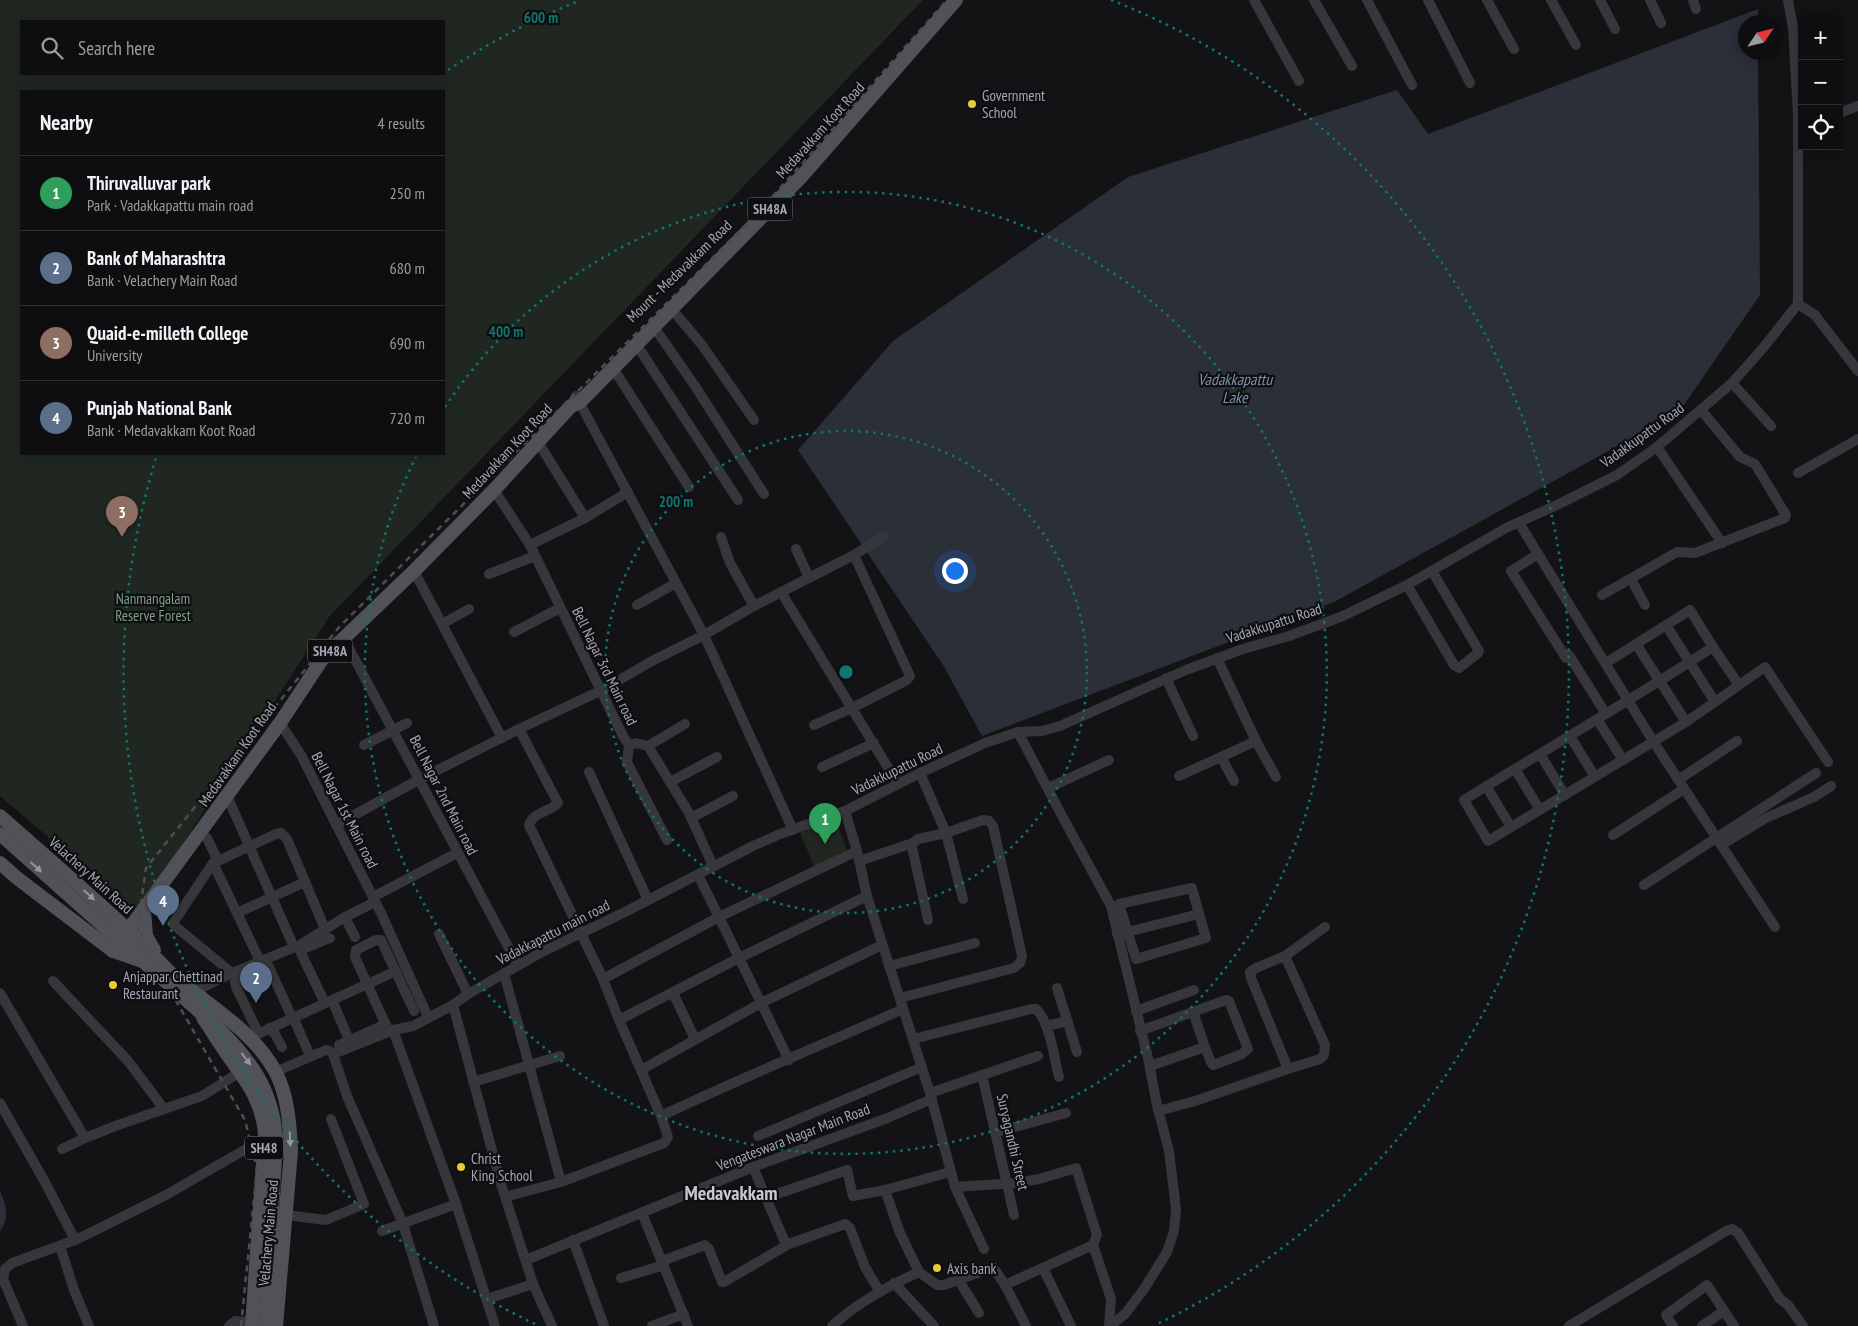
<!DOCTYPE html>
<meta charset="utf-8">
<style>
body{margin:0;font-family:"PT Sans Narrow",sans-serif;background:#1c1c1e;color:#f1f3f6}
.controls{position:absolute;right:15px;top:15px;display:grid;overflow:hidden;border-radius:0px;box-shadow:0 2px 12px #0003}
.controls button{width:45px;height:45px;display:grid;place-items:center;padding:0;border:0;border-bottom:1px solid #2e2e30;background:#0e0e10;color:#f1f3f6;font:25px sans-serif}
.compass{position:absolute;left:1738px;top:15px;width:45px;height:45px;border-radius:50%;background:#0e0e10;box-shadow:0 2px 12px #0003;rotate:55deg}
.you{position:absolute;left:954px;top:570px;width:18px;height:18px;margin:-12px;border:4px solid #fff;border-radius:50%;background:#1a73e8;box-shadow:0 0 0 8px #1a73e833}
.badge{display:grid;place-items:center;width:32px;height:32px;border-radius:50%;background:#e8cb38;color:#fff;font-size:16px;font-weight:700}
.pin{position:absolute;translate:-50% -41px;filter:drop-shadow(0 1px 2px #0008)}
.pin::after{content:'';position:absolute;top:26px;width:18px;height:15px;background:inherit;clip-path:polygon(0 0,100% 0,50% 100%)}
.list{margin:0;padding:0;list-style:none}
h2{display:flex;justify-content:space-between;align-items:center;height:65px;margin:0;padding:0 20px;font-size:21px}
h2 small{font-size:16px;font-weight:400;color:#9b9c9f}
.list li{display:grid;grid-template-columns:32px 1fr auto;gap:15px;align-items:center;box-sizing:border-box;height:75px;padding:0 20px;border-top:1px solid #2e2e30}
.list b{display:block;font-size:19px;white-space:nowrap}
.list p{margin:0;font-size:16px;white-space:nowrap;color:#9b9c9f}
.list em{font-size:16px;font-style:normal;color:#9b9c9f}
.icon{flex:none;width:28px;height:28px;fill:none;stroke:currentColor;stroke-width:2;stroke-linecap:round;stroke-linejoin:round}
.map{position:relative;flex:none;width:1858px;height:1326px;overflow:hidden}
.search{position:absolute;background:#0e0e10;box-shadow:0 2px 12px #0003;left:20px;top:20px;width:425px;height:55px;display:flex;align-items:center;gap:12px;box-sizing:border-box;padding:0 18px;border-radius:0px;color:#9b9c9f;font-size:19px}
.panel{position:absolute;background:#0e0e10;box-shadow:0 2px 12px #0003;left:20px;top:90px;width:425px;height:365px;border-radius:0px}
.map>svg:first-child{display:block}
</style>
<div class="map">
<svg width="1858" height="1326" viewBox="0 0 1858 1326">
<rect width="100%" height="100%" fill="#131315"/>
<g fill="#202721" fill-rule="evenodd">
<path d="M 0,0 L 923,0 L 329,617 L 138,913 L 0,796 ZM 21,21 L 444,21 L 444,74 L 21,74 ZM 21,91 L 444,91 L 444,454 L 21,454 Z"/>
<polygon points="835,819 847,850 815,868 800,833"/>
</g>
<g fill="#2a2f38">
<polygon points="1758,9 1758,22 1746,22 1746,52 1758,53 1760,295 1679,412 1336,601 982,736 943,665 798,450 893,341 1128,177 1397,90 1428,134"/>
<path d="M 0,1191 C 6,1205 10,1217 0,1231 Z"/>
</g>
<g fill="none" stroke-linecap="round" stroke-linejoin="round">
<g stroke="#36363b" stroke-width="10">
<polyline points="1254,0 1299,81"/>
<polyline points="1314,0 1352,66"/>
<polyline points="1367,0 1412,85"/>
<polyline points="1428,0 1470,83"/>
<polyline points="1487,0 1514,49"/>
<polyline points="1551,0 1576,45"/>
<polyline points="1600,0 1615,29"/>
<polyline points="1650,0 1661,23"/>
<polyline points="1693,0 1696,9"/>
<polyline points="1839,113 1858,106"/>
<polyline points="1798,304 1815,315 1858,371"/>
<polyline points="671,308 702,345 754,420"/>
<polyline points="654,327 695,386 764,494"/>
<polyline points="636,344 738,500"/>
<polyline points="613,368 689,487"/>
<polyline points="1732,383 1771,426"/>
<polyline points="576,396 704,635 754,606 854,555 883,537"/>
<polyline points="1657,447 1722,543"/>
<polyline points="1798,473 1858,439"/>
<polyline points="494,490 530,545 623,736 629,745 636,743 648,746 689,813 713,866"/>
<polyline points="585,518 628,492"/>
<polyline points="1519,523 1653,741 1775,927"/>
<polyline points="721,537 730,563 754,606"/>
<polyline points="530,545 585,518 538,442"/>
<polyline points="796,549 809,578"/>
<polyline points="1538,554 1511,571 1566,658 1569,655 1606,714"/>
<polyline points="414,571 442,624"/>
<polyline points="489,574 535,556"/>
<polyline points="1631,579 1645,605"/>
<polyline points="1407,585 1454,665 1459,668 1478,653 1479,651 1432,571"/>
<polyline points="781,592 898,784"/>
<polyline points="1602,595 1677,552 1695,553 1785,518 1786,515 1755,464 1740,457 1701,410"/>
<polyline points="637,605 676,583"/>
<polyline points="469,609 442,624 502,738"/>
<path d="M 1666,625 L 1715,702 L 1686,722 L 1488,841 L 1464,800 C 1547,749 1631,700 1713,647 L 1739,685 L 1715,702"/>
<polyline points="514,632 560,608"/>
<polyline points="343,637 518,965"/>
<polyline points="1636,644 1686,722"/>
<polyline points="1217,658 1256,741 1276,777"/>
<polyline points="1606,663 1690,610 1713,647"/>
<polyline points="1166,678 1193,736"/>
<polyline points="1739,685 1765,667 1828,762"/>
<polyline points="1597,719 1623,760"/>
<polyline points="280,723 301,755 381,913 428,1017"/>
<polyline points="814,725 852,708 907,680 910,676 854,555"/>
<polyline points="1018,732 1061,814 1111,906 1148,1058 1157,1105 1169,1151 1176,1209 1174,1231 1167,1252 1144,1289 1125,1314 1110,1326"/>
<polyline points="1570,736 1595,777"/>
<polyline points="364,745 407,723"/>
<polyline points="629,745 627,762 667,840"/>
<polyline points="648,746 685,724"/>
<polyline points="1540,754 1565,795"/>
<polyline points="1221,757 1234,781"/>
<polyline points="822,767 874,743"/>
<polyline points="1515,769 1540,810"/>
<polyline points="589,772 648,900"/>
<polyline points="920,773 946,833 963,899"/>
<polyline points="1179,776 1256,741"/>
<polyline points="1678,780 1737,741"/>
<polyline points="670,782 717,757"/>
<polyline points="1486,786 1511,827"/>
<polyline points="1048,788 1109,760"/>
<polyline points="227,796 294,947"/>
<polyline points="845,811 857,851 867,896 930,1093 955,1187 984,1249"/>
<polyline points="691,818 733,796"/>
<polyline points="336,825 420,779 519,729 600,691 652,661 704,635 793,830"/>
<polyline points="1613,835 1684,789"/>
<polyline points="207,838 218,861"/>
<polyline points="1721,845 1766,818 1814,797 1831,786"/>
<polyline points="859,861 913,843"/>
<polyline points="213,863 260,961"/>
<polyline points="1644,885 1816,773"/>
<polyline points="373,897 457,853"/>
<polyline points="237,913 305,882"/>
<polyline points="345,917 355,937"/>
<polyline points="439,934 468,994"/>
<polyline points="1117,934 1127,932 1199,914 1192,888 1119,904 1136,959 1206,938 1199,914"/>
<polyline points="301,950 330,938"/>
<polyline points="300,951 323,999"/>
<polyline points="1285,956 1325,1045 1324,1055 1320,1059 1288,1069"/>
<polyline points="268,965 290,1013"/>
<polyline points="889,966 975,943"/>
<polyline points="251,972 238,979 235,982 236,987 256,1028"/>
<polyline points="232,973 175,926 173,923 213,863 218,861 276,834 281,833 287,839 325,929"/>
<polyline points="504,973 561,1182"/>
<polyline points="603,979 719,917 698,875"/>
<polyline points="53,981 128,1061 164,1109"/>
<polyline points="1057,988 1077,1052"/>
<polyline points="193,992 232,973 300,945 345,917 375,902"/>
<polyline points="0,993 85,1138 118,1125 202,1096 240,1072"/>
<polyline points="673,993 695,1039"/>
<polyline points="900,998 1014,968 1020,963 1022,956 993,826 989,821 983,820 946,833 918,839 913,843 912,847 928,920"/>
<polyline points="332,1000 349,1040"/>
<polyline points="453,1005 501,1184 533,1284 552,1326"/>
<polyline points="1136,1011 1194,990"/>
<polyline points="1193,1012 1205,1047"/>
<polyline points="293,1017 308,1051"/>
<polyline points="619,1020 739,958 867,896"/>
<polyline points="1046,1026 1068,1021"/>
<polyline points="269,1028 275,1034 282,1047"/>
<polyline points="1140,1031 1226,1000 1229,1001 1248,1049 1242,1054 1216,1064 1213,1065 1211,1062 1205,1047 1150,1066"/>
<polyline points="389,1032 355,957 356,950 376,940 381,940 414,1011"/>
<polyline points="249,1038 396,971"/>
<path d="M 913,1039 L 1031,1009 L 1036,1009 C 1050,1022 1054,1058 1059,1077"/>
<polyline points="339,1045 386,1024"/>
<polyline points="333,1054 393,1030 413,1026 453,1005 468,994 542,952 625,912 753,846 780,834 845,811 920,773 985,743 1018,732 1042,731 1060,726 1186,670 1243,649 1289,636 1343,616 1407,585 1506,528 1557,505 1617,475 1657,447 1732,383 1763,348 1798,304 1798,116 1793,28 1788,0"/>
<polyline points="333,1054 347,1096 403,1224 434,1326"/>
<polyline points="789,1060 719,917 857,851"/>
<polyline points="641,1070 761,1003 882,945"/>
<polyline points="275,1072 326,1050 330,1051 333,1054"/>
<polyline points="982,1075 1014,1215"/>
<polyline points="473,1082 560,1056"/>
<polyline points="930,1093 1038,1056"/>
<polyline points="0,1103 46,1184 75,1240"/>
<polyline points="1158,1111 1195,1101 1288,1069 1251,978 1250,972 1256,968 1285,956 1325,927"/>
<path d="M 661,1116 C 741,1078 822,1045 903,1009"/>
<polyline points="997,1132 1066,1113"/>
<polyline points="758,1136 922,1067"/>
<polyline points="62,1149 85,1138"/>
<polyline points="753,1167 784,1240 789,1244 845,1224 850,1228 865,1267 880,1292"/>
<polyline points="955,1187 1016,1183 1039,1179 1076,1168 1097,1235 1093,1245 1005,1285"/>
<polyline points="885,1190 900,1233 919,1272 937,1285 944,1285 993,1267 1005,1285 1026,1326"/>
<path d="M 505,1197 L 561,1182 L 664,1143 L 668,1137 L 661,1116 L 619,1020 L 603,979 L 529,825 C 533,812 550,812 558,803 L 519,729"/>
<polyline points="765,1198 847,1170 853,1196 885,1190 950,1172"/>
<polyline points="456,1204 495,1326"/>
<polyline points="642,1213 688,1326"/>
<polyline points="286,1215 326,1220 364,1204 331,1119"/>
<polyline points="382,1231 456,1204 393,1030"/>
<polyline points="573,1240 604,1326"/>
<polyline points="1093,1245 1111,1299 1109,1326"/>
<polyline points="60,1246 74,1290 89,1326"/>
<polyline points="526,1260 753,1167 885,1119 932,1099"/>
<polyline points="662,1261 705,1245 709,1249 722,1282 724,1282 789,1244"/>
<polyline points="1043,1268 1071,1326"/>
<polyline points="621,1278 664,1265"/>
<polyline points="958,1279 979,1313"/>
<polyline points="894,1283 934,1326"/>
<polyline points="487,1299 533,1284"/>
<polyline points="23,1326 3,1279 5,1269 12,1263 75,1240 94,1231 166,1195 246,1149 264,1143"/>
<polyline points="229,1326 235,1321 252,1322 273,1314"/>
<polyline points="652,1326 684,1314"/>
<path d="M 832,1326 C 857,1303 888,1286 919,1272"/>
<polyline points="1569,1326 1726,1231 1732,1229 1738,1233 1780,1299 1788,1305 1803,1326"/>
<polyline points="1673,1326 1666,1315 1707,1285 1734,1326"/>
<polyline points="1702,1326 1724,1311"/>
</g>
<g stroke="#515158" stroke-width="14">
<path d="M 0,816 C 43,854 86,891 128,930 C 144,944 157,961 173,975 C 207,1005 253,1030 275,1071 C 288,1095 290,1125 291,1152 L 276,1326"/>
<polyline points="0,863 17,878 113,951 142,961"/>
<polyline points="144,910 146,936 154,950"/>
<polyline points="113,951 280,723 323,658 414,571 494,490 571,406 580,402 802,176 956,0"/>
<path d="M 203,1018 C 211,1029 217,1040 225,1051 C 244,1079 261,1096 265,1133 L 252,1326"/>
</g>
<g stroke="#4d4e54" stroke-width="2.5" stroke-dasharray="6 5" stroke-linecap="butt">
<polyline points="257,1141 263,1161 262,1177"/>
<polyline points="241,1326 257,1169 245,1120 143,944 140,910 146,868 340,626 757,214 947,0"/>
</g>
<path stroke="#515158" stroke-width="14" d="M 0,834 L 218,1028 C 251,1061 271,1088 276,1136 L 266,1326"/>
</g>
<defs><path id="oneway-solid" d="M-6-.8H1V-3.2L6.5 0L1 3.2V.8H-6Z" transform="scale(1.25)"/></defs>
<g fill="#9496a2">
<use href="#oneway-solid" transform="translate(36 867) rotate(42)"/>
<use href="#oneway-solid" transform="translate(89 895) rotate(42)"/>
<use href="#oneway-solid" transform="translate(246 1059) rotate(52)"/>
<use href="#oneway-solid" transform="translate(290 1139) rotate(88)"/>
</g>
<g fill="none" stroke="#0f766e" stroke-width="2.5" stroke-dasharray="2.5 5">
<circle cx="846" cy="672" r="241"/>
<path d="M445 407A481 481 0 1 1 416 457"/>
<path d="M535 1324A722 722 0 0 1 157 455M448 70A722 722 0 0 1 581 0M1111 0A722 722 0 0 1 1157 1324"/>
</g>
<g fill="#e8cb38" stroke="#0e0e10" stroke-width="2">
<circle cx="972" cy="104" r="5"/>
<circle cx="113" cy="985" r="5"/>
<circle cx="461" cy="1167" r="5"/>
<circle cx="937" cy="1268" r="5"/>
</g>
<g text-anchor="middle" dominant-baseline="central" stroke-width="4.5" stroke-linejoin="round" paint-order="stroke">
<g fill="#0e0e10" stroke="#787983" stroke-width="1">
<rect x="747.5" y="197.5" width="45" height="23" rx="4"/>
<rect x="307.5" y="639.5" width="45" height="23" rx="4"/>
<rect x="245" y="1136.5" width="38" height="23" rx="4"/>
</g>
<g font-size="14" font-weight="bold" fill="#a5a7b4">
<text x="770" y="209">SH48A</text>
<text x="330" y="651">SH48A</text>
<text x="264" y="1148">SH48</text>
</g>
<g font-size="15" fill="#a5a7b4" stroke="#0e0e10" text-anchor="start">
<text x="982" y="95">Government<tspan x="982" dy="17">School</tspan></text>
<text x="123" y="976">Anjappar Chettinad<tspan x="123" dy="17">Restaurant</tspan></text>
<text x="471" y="1158">Christ<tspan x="471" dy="17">King School</tspan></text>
<text x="947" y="1268">Axis bank</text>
</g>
<g font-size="15" fill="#a5a7b4" stroke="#0e0e10">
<text transform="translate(820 130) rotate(-48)">Medavakkam Koot Road</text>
<text transform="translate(679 271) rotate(-44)">Mount - Medavakkam Road</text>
<text transform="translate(1642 435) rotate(-36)">Vadakkupattu Road</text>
<text transform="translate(507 451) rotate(-47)">Medavakkam Koot Road</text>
<text transform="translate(1274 623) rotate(-18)">Vadakkupattu Road</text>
<text transform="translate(605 666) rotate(64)">Bell Nagar 3rd Main road</text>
<text transform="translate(237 754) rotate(-55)">Medavakkam Koot Road</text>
<text transform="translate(897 769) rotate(-26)">Vadakkupattu Road</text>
<text transform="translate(444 795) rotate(63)">Bell Nagar 2nd Main road</text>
<text transform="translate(345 810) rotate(63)">Bell Nagar 1st Main road</text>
<text transform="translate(91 875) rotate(42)">Velachery Main Road</text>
<text transform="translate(553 932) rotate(-27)">Vadakkapattu main road</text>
<text transform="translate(793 1137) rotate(-21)">Vengateswara Nagar Main Road</text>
<text transform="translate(1013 1142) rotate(77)">Suryagandhi Street</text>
<text transform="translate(268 1233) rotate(-85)">Velachery Main Road</text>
</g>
<g font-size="15" fill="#7d9f85" stroke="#0e0e10">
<text x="153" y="598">Nanmangalam<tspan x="153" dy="17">Reserve Forest</tspan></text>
</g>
<g font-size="16" font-style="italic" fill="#7e8fae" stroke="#0e0e10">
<text x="1235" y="379">Vadakkapattu<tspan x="1235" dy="18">Lake</tspan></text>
</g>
<g font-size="20" font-weight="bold" fill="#c6c7d1" stroke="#0e0e10">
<text x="731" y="1193">Medavakkam</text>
</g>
</g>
<circle cx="846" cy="672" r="8" fill="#0f766e" stroke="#0e0e10" stroke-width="2.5"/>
<g font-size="15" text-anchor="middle" font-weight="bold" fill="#0f766e" stroke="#0e0e10" stroke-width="4.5" stroke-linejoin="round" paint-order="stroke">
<text x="541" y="23">600 m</text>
<text x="506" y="337">400 m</text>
<text x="676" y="507">200 m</text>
</g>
</svg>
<div class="controls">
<button>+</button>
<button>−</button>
<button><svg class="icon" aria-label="locate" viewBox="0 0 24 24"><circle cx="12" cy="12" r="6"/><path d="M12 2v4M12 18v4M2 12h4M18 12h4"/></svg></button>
</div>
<svg class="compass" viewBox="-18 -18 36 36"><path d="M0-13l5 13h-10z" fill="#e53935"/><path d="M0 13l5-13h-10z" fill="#9b9c9f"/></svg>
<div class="you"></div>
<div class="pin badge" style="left:825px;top:844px;background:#2e9e5b">1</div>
<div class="pin badge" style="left:256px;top:1003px;background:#5c6f8a">2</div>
<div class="pin badge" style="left:122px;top:537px;background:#8d6e63">3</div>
<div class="pin badge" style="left:163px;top:926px;background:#5c6f8a">4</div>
<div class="search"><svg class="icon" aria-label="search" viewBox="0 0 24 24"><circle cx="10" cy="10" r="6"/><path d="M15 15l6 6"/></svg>Search here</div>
<section class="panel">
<h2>Nearby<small>4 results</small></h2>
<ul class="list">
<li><span class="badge" style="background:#2e9e5b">1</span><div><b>Thiruvalluvar park</b><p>Park · Vadakkapattu main road</p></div><em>250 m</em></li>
<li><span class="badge" style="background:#5c6f8a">2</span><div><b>Bank of Maharashtra</b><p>Bank · Velachery Main Road</p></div><em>680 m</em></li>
<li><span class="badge" style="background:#8d6e63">3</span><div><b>Quaid-e-milleth College</b><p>University</p></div><em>690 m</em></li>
<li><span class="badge" style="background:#5c6f8a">4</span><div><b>Punjab National Bank</b><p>Bank · Medavakkam Koot Road</p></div><em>720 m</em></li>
</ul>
</section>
</div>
